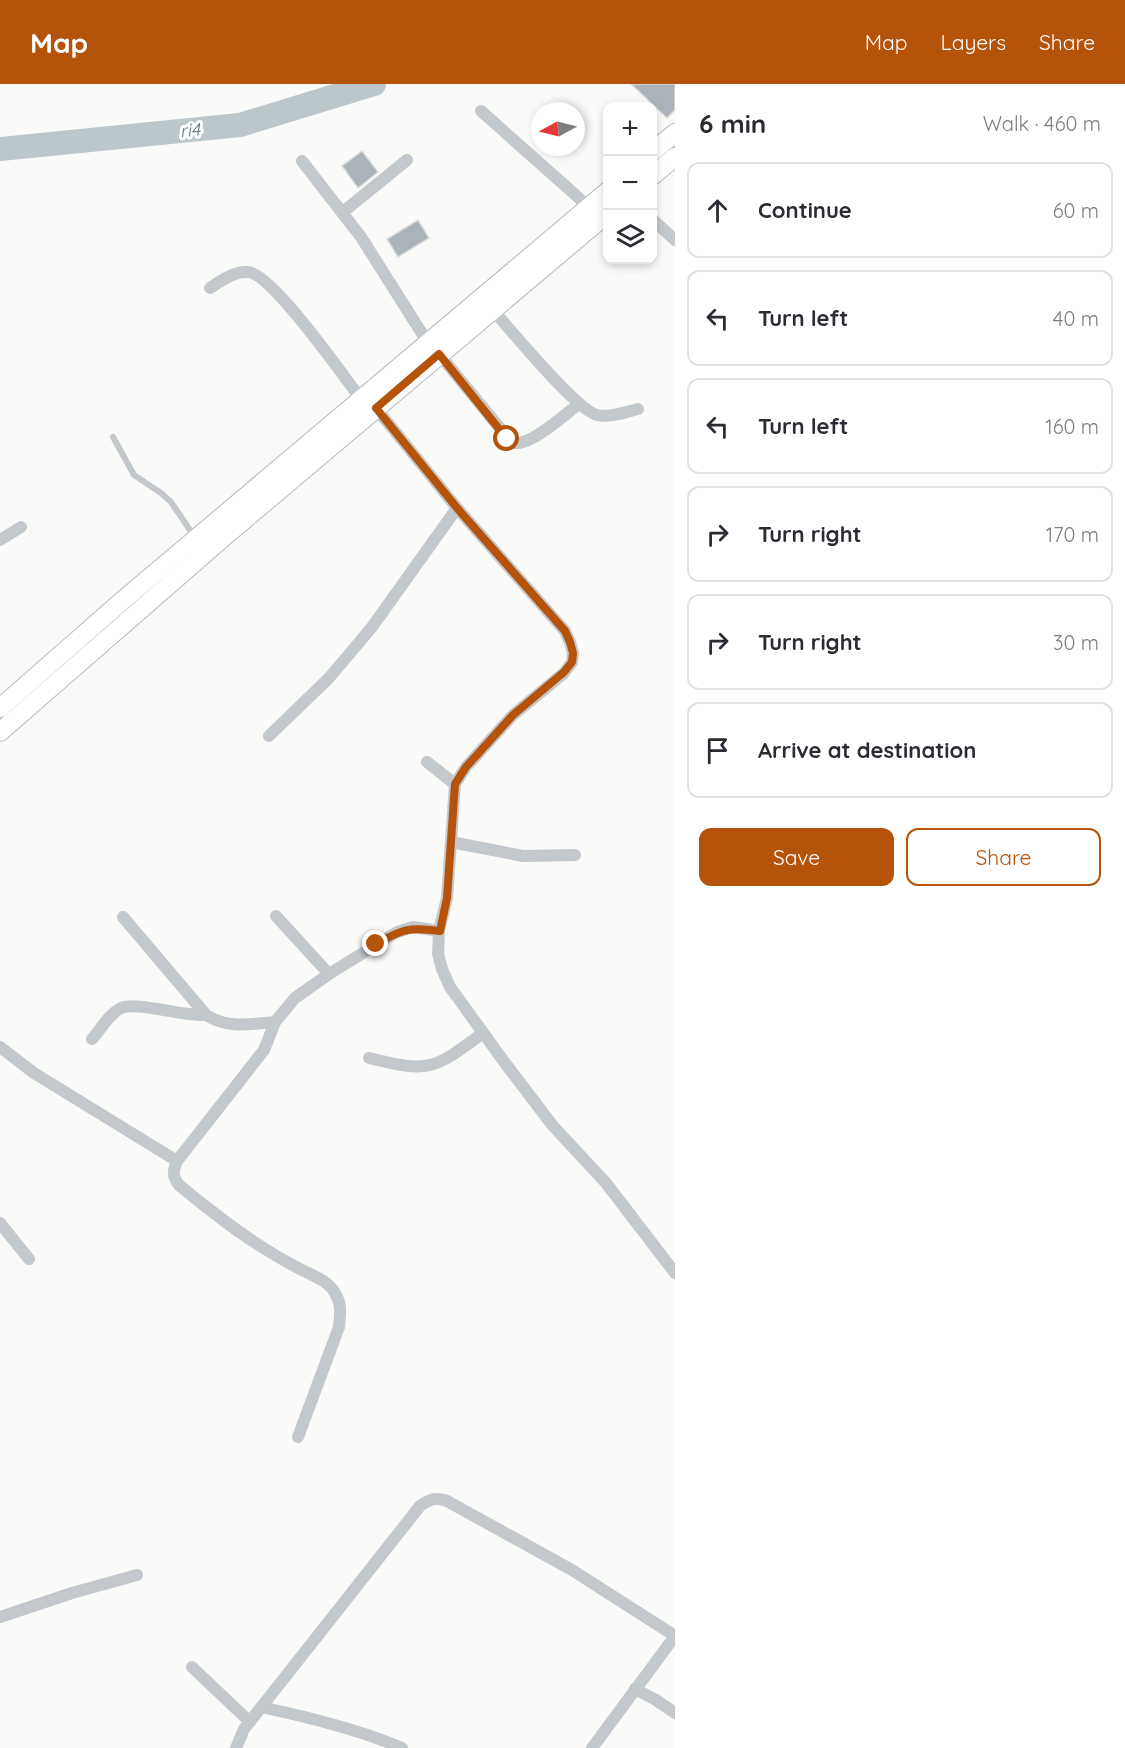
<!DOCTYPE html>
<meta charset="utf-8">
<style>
body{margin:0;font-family:Quicksand,sans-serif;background:#f2f2f3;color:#2b2b33}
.controls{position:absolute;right:18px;top:18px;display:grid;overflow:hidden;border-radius:12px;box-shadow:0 3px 9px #0003}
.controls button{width:54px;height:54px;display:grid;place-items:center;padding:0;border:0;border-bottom:2px solid #e1e1e2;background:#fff;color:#2b2b33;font:30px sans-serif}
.compass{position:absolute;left:531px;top:18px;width:54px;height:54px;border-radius:50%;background:#fff;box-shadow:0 3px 9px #0003;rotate:263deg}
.stop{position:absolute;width:18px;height:18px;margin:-14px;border:4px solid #b45309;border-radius:50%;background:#fff}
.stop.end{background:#b45309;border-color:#fff;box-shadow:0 2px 6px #0008}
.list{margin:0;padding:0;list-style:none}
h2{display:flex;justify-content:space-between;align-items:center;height:78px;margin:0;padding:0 24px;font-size:26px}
h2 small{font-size:20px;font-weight:400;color:#7c7c81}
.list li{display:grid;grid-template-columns:39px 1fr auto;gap:18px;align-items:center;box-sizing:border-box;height:96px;margin:0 12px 12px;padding:0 12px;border:2px solid #e1e1e2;border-radius:12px}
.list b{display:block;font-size:22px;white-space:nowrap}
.list em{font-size:20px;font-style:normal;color:#7c7c81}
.actions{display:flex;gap:12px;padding:18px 24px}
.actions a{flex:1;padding:14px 0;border:2px solid #b45309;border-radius:12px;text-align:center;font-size:21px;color:#b45309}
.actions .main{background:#b45309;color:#fff}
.icon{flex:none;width:33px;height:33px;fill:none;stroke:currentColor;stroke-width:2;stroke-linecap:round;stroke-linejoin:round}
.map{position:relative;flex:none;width:675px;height:1664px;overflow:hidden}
header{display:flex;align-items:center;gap:36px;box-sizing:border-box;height:84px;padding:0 30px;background:#b45309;color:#fff}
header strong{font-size:28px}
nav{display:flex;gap:33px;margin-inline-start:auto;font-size:21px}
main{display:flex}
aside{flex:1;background:#fff}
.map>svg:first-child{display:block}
</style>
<header>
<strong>Map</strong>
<nav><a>Map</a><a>Layers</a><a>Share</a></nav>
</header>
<main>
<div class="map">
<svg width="675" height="1664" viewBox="0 0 675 1664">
<rect width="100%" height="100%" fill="#fafaf8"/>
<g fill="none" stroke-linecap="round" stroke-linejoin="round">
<polyline stroke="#bbc7cb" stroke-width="24" points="0,65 240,41 374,0"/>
</g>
<g fill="#aab3b9" stroke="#dcdcda" stroke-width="1.5">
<polygon points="631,0 675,0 675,26 667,34"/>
<polygon points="362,67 378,88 358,104 342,82"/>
<polygon points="418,136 429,154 398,173 387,155"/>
</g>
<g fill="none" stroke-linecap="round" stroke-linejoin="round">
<g stroke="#b5babe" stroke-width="20">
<g id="primary">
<polyline points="652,68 675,49"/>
<polyline points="652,92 675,73"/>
<polyline points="0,624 122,517 608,107"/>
<polyline points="0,648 225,452 608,129"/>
</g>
</g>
<polyline stroke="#c3c8cc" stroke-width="6" points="113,353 134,391 161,409 171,418 194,452"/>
<g stroke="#c3c8cc" stroke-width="12">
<polyline points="481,27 589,123"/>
<polyline points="302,77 361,153 428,259"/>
<polyline points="343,128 407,76"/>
<polyline points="652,135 675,156"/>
<path d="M 210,204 C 221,197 234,187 248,188 C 272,189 344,293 361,315"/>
<path d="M 492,225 C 510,245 576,326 597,331 C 610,334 625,328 638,325"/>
<path d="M 439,270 L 512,359 C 530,363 564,331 579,320"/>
<polyline points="376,324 457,424 565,547 570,558 573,569 572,578 564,589 513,631 466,683 455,700 447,814 439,847 438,870 442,885 450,903 505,979 553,1042 606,1099 675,1189"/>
<polyline points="0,456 21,443"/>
<polyline points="269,652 329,594 372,543 457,424"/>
<polyline points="427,678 455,700"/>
<polyline points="451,758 523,772 575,771"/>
<polyline points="276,832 329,890"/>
<path d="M 123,833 L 206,931 C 228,945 250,940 275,938"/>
<path d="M 92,955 C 101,945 109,930 121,924 C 136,917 184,933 206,931"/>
<polyline points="0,963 34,989 177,1077"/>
<path d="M 369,974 C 430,989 433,986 483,949"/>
<polyline points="0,1139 29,1175"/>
<path d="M 298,1353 L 339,1243 C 340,1232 342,1221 336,1211 C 330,1198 316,1193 304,1187 C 258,1164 219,1134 179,1101 C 172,1092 173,1087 177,1077 L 264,966 L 275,938 L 295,914 L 329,890 L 397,848 L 413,843 L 439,847"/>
<polyline points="0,1533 72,1509 137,1491"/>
<polyline points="192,1583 250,1638"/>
<polyline points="635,1605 656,1616 675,1629"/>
<path d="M 261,1623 C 308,1633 358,1645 402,1664"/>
<path d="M 236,1664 L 244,1645 L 420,1422 C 430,1415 436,1413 447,1417 L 572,1486 L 675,1552"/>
<polyline points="592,1664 675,1552"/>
</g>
<use href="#primary" stroke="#fff" stroke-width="18"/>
</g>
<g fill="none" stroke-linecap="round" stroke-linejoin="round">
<path stroke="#b45309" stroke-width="8" d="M 376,860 C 403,845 408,843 440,847 L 447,814 L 455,700 L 466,683 L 513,631 L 564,588 L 572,578 L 573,569 L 570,558 L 565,547 L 457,424 L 376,324 L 439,270 L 507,355"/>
</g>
<g text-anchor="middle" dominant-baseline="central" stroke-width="6" stroke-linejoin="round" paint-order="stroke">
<g font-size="18" font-style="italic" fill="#60757c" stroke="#fff">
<text transform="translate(190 46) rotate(-6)">ri4</text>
</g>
</g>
</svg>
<div class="controls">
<button>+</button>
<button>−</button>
<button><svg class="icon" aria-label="layers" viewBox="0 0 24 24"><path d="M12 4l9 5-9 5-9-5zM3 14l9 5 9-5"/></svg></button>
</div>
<svg class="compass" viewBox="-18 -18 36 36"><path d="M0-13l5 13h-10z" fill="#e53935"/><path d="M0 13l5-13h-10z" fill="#7c7c81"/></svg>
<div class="stop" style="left:507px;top:355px"></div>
<div class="stop end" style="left:376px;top:860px"></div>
</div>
<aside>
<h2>6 min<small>Walk · 460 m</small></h2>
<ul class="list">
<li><svg class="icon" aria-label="ahead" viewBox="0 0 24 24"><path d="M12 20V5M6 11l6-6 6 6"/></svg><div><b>Continue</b></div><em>60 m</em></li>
<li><svg class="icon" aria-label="left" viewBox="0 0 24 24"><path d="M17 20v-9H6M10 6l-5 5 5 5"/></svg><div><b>Turn left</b></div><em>40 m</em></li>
<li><svg class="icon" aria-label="left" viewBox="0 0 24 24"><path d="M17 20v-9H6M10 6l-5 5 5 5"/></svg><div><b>Turn left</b></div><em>160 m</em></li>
<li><svg class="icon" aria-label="right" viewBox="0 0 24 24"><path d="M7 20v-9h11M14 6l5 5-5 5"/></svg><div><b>Turn right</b></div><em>170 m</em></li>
<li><svg class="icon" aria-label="right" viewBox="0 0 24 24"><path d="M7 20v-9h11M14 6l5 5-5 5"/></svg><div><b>Turn right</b></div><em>30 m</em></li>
<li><svg class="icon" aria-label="arrive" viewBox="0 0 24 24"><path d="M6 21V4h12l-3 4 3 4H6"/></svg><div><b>Arrive at destination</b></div></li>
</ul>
<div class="actions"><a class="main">Save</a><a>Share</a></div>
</aside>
</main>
